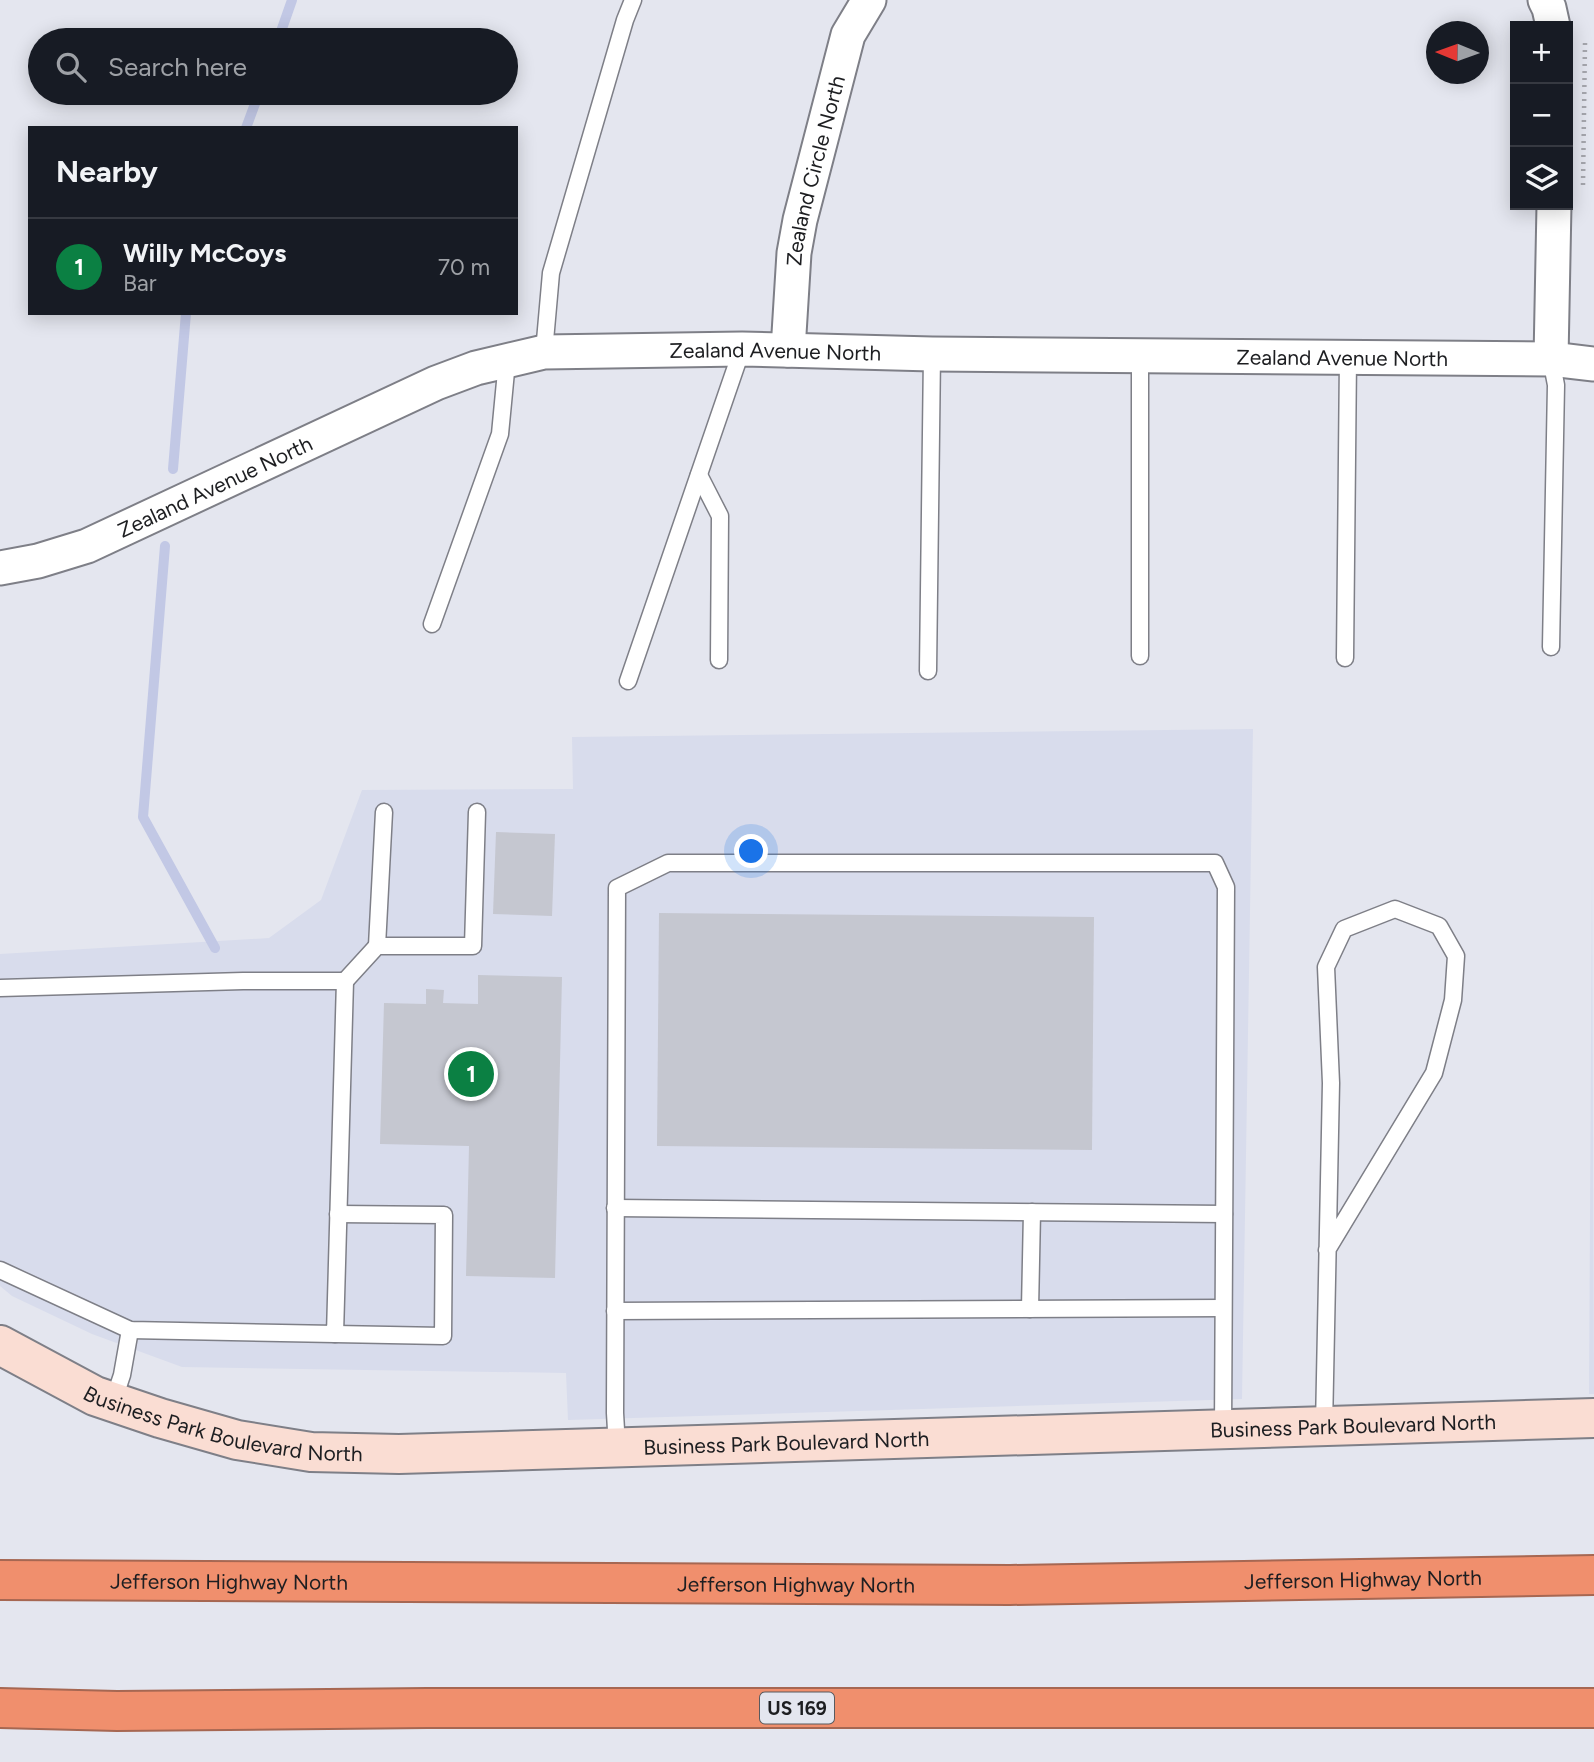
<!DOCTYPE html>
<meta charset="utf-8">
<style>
body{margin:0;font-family:Figtree,sans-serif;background:#20242c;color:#f1f3f6}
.controls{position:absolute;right:21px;top:21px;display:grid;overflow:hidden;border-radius:0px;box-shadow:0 4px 18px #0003}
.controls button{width:63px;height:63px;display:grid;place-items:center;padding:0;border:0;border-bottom:2px solid #363941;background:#171b24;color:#f1f3f6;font:35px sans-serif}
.compass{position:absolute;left:1426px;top:21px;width:63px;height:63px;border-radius:50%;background:#171b24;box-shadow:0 4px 18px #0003;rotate:271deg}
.you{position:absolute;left:752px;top:852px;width:24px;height:24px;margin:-18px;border:5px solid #fff;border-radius:50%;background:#1a73e8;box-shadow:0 0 0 10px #1a73e833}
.badge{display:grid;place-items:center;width:46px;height:46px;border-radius:50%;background:#0b8043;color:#fff;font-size:23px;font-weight:700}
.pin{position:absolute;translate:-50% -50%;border:4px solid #fff;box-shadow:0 2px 7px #0006}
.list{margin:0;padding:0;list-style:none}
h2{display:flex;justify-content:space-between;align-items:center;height:91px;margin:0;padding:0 28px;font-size:30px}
h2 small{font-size:23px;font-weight:400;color:#9ea1a6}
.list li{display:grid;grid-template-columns:46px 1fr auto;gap:21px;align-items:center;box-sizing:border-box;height:98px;padding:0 28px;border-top:2px solid #363941}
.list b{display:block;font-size:26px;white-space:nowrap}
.list p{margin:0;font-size:23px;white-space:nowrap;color:#9ea1a6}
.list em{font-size:23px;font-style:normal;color:#9ea1a6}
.icon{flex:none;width:38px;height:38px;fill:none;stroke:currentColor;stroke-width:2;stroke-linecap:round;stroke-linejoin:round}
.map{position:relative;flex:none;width:1594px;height:1762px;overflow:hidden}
.search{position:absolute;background:#171b24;box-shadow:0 4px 18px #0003;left:28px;top:28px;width:490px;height:77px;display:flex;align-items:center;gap:18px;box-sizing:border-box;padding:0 24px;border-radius:38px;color:#9ea1a6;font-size:26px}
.panel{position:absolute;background:#171b24;box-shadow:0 4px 18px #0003;left:28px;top:126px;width:490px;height:189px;border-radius:0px}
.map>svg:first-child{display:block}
</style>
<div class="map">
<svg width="1594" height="1762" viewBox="0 0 1594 1762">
<rect width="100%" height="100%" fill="#e4e6ef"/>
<g fill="#d8dcec">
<polygon points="1253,729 1242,1399 568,1420 566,1373 182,1367 92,1334 12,1296 0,1286 0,954 269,938 321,900 362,790 573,789 572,737"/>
<polygon points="1592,862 1594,1394 1589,1394"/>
</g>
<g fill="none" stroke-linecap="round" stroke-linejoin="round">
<g stroke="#c2c8e5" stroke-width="10">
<polyline points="278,40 292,0"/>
<polyline points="246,128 259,93"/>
<polyline points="173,469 186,313"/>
<polyline points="165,546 143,817 215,948"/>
</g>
</g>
<g fill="#c5c7d0">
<polygon points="496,832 555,834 552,916 493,914"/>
<polygon points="659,913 1094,917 1092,1150 657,1146"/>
<polygon points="478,975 562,977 555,1278 466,1276 469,1146 380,1144 384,1003 426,1004 426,989 444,990 443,1003 478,1004"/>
</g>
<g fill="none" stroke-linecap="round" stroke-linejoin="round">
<g stroke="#7e7f87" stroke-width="19">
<g id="lane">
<polyline points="544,352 551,273 625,20 633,0"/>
<polyline points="699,475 720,516 719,660"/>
<polyline points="432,624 500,434 507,361"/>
<polyline points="1551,647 1556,385 1551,359"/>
<polyline points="1140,656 1140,357"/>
<polyline points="1345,658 1348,357"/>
<polyline points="928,671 932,354"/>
<polyline points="628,681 742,349"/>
<polyline points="377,946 384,812"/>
<polyline points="345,981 377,946 473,946 477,812"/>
<polyline points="0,988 243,981 345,981 335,1334 130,1330 0,1270"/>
<polyline points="615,1208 1224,1214"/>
<polyline points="1030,1309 1032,1212"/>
<polyline points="615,1311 1223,1308"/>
<polyline points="335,1334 443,1336 444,1215 338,1214"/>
<polyline points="113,1402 122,1375 130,1330"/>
<polyline points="1324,1427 1331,1083 1326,967 1344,929 1395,909 1439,926 1456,956 1453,1000 1434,1073 1327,1250"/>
<polyline points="617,1447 615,1413 617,888 668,863 1215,863 1226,887 1223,1430"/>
</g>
</g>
<g stroke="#7e7f87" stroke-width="37">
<g id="street">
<polyline points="1545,0 1549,8 1553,26"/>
<path id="s1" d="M 788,350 L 794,253 L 800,220 L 848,35 L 869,0"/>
<polyline points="1551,359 1554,205"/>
<path id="s2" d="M 0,568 L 38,561 L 87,546 L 436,383 L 476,368 L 544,352 L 742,349 L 932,354 L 1551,359 L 1594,364"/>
</g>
</g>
<g stroke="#7e7f87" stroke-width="42">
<g id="secondary">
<path id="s3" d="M 0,1345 L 95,1396 L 160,1418 L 237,1440 L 311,1452 L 399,1454 L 1594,1418"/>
</g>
</g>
<g stroke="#a66752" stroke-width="42">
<g id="highway">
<path id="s4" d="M 0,1580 L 1010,1585 L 1594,1575"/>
<polyline points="0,1708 117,1711 427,1708 1594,1708"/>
</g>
</g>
<polyline stroke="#a5a6ad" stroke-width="4.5" stroke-dasharray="2 5" stroke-linecap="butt" points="1583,185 1585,43"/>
<use href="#lane" stroke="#fff" stroke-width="16"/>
<use href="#street" stroke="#fff" stroke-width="33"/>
<use href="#secondary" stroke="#faddd3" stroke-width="38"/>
<use href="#highway" stroke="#f08f6d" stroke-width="38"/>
</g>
<g text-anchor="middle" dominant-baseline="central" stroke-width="6" stroke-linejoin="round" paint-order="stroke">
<rect fill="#e4e6ef" stroke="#595a5f" stroke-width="2" x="760" y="1692.5" width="74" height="31" rx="5"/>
<g font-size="19" font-weight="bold" fill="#1d1e21">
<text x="797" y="1708">US 169</text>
</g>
<g font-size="21" fill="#1d1e21" stroke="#e4e6ef">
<text stroke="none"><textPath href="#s1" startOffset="182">Zealand Circle North</textPath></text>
<text stroke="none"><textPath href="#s2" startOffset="819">Zealand Avenue North</textPath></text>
<text stroke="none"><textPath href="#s2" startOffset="1386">Zealand Avenue North</textPath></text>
<text stroke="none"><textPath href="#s2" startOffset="231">Zealand Avenue North</textPath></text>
<text stroke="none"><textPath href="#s3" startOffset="240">Business Park Boulevard North</textPath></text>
<text stroke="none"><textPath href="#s3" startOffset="1374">Business Park Boulevard North</textPath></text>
<text stroke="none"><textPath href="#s3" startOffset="807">Business Park Boulevard North</textPath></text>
<text stroke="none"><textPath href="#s4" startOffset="1363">Jefferson Highway North</textPath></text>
<text stroke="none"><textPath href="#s4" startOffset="229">Jefferson Highway North</textPath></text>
<text stroke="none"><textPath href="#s4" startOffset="796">Jefferson Highway North</textPath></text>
</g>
</g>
</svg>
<div class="controls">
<button>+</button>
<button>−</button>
<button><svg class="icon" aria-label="layers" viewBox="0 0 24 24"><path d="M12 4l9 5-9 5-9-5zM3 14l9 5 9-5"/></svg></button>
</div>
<svg class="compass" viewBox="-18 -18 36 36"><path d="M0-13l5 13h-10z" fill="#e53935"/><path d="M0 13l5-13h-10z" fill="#9ea1a6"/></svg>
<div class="you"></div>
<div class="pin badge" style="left:471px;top:1074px">1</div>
<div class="search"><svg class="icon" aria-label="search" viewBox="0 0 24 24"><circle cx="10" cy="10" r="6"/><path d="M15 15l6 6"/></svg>Search here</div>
<section class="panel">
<h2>Nearby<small></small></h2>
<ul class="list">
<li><span class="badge">1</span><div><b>Willy McCoys</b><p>Bar</p></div><em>70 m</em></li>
</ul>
</section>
</div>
